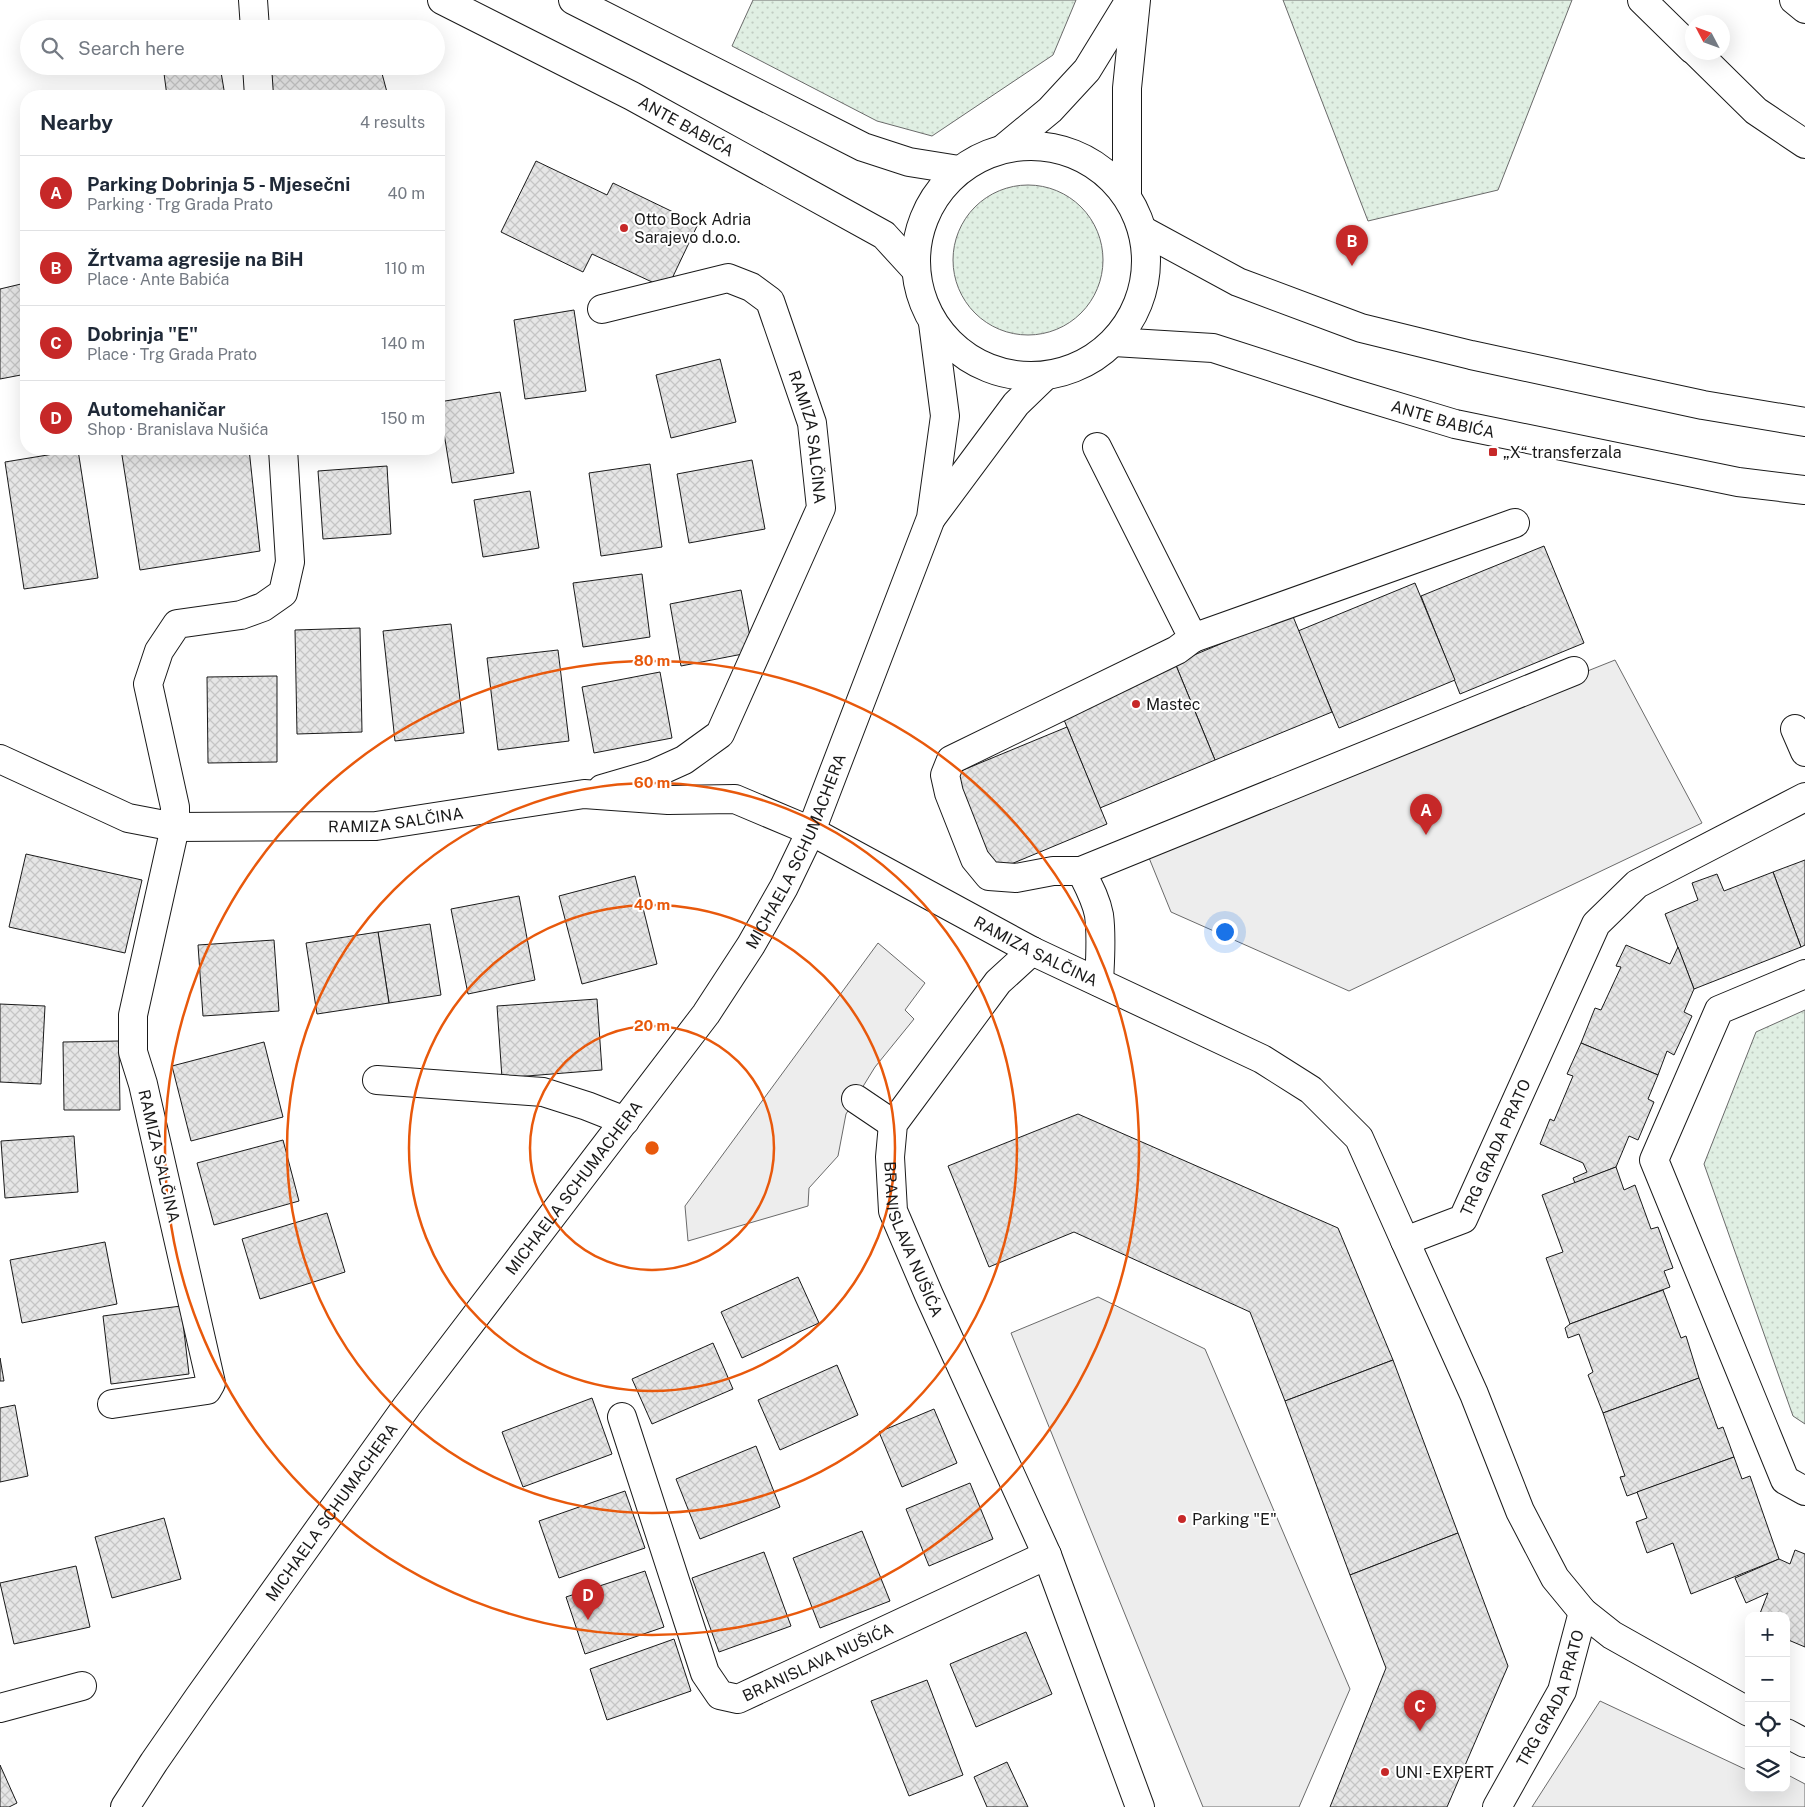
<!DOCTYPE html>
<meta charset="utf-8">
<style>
body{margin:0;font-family:"Public Sans",sans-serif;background:#f6f6f7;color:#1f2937}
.controls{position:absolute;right:15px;bottom:15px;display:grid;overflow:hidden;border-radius:10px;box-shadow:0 5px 20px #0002}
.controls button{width:45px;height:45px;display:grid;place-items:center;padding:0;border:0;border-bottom:1px solid #e0e1e3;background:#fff;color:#1f2937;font:25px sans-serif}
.compass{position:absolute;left:1685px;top:15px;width:45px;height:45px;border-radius:50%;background:#fff;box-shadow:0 5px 20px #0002;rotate:311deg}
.you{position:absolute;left:1224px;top:931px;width:18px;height:18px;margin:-12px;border:4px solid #fff;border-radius:50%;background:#1a73e8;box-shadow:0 0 0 8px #1a73e833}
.badge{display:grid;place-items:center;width:32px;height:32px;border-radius:50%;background:#c62828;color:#fff;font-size:16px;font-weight:700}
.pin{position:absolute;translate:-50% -41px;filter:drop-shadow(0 1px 2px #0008)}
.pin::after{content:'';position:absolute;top:26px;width:18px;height:15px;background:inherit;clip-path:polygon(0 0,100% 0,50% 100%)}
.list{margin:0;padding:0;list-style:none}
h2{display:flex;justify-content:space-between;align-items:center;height:65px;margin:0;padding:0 20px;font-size:21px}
h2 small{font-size:16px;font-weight:400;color:#747a83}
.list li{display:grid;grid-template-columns:32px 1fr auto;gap:15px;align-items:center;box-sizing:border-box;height:75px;padding:0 20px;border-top:1px solid #e0e1e3}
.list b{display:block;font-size:19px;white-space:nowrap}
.list p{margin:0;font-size:16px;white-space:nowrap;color:#747a83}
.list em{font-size:16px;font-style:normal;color:#747a83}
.icon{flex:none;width:28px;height:28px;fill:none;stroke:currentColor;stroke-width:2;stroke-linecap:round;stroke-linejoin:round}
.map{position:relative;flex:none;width:1805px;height:1807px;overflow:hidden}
.search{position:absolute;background:#fff;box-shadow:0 5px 20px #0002;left:20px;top:20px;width:425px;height:55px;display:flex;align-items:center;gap:12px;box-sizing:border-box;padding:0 18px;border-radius:28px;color:#747a83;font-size:19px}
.panel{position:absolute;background:#fff;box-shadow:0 5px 20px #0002;left:20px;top:90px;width:425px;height:365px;border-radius:20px}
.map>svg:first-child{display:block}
</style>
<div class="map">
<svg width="1805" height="1807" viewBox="0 0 1805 1807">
<defs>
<pattern id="grass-dots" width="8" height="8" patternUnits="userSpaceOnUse" patternTransform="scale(1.25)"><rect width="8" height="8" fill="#e0efe3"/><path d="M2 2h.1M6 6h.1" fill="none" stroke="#c0ccc2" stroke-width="1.8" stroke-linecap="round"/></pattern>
<pattern id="building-cross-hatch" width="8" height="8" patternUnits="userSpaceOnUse" patternTransform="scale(1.25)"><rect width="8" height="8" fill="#e6e6e6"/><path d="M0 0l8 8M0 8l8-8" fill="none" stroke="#c5c5c5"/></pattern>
</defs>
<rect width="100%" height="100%" fill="#fff"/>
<g fill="url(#grass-dots)" stroke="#6a6a6a">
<polygon points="753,0 1076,0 1053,55 932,136 877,121 732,46"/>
<polygon points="1283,0 1572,0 1498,190 1368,221"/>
<circle cx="1028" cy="260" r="75"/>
<polygon points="1805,1010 1805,1424 1793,1416 1704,1164 1756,1032"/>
</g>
<g fill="#ededed" stroke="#6a6a6a">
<polygon points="1615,660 1702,823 1349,991 1171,912 1145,848"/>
<polygon points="878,943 925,983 905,1010 914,1019 875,1067 846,1114 838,1156 809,1188 808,1206 688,1241 685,1206"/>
<polygon points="1098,1297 1205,1349 1350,1689 1299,1807 1203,1807 1011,1333"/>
<polygon points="1600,1701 1749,1771 1749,1788 1786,1788 1786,1774 1805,1784 1805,1807 1532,1807"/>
</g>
<g fill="url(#building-cross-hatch)" stroke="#1a1a1a">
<polygon points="163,66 220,66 225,96 167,96"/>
<polygon points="262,66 380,66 388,96 270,96"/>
<polygon points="536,161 607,195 613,183 698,224 667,289 592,254 583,272 501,232"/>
<polygon points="21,284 26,313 26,374 0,379 0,289"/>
<polygon points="574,310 586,391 525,399 514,320"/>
<polygon points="720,359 736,422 671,438 656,375"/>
<polygon points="500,392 514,473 452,483 439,402"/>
<polygon points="121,449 249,449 260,551 140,570"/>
<polygon points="78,450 98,578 24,589 5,462"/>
<polygon points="752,460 765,529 689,543 677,474"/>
<polygon points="650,464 662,547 601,556 589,473"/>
<polygon points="387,466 391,534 323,539 318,471"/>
<polygon points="530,491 539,548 483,557 474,500"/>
<polygon points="1544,546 1584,643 1460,694 1421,596"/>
<polygon points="642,574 650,637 583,647 573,583"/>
<polygon points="1415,583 1455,680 1339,728 1298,631"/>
<polygon points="741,590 753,652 681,666 670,604"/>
<polygon points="1292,614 1332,712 1215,760 1175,663"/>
<polygon points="451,624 464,733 395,741 383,631"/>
<polygon points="360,628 362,732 297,734 295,630"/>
<polygon points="558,650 569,741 498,750 487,658"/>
<polygon points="1175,663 1215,760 1100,808 1060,710"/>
<polygon points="660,672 672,738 594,753 582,687"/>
<polygon points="277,676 277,762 208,763 207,677"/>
<polygon points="1067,727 1107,824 992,872 951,775"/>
<polygon points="26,854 142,880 125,953 9,927"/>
<polygon points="1805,860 1805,945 1801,947 1773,872"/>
<polygon points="1773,872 1801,947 1694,989 1665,914 1698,900 1692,883 1717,874 1724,891"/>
<polygon points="635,876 657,964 582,984 559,896"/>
<polygon points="519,896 535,980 468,994 451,909"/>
<polygon points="430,924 441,995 389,1003 378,932"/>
<polygon points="378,932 389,1003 317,1014 306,943"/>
<polygon points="274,940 279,1011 203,1016 198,945"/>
<polygon points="1626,945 1670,964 1678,947 1694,989 1684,1012 1692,1016 1674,1055 1667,1051 1658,1075 1581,1043 1595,1008 1601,1010 1621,967 1616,966"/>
<polygon points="597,999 602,1070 502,1078 497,1006"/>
<polygon points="0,1004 45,1006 41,1084 0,1082"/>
<polygon points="119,1041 120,1110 64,1110 63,1042"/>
<polygon points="264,1042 283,1117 191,1141 172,1066"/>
<polygon points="1581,1043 1658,1075 1648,1099 1654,1102 1638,1140 1629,1136 1616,1167 1575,1183 1573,1178 1587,1172 1583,1163 1540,1144 1550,1119 1554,1121 1573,1076 1567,1074"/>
<polygon points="1078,1114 1338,1228 1393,1360 1285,1401 1250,1312 1074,1232 989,1267 948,1166"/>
<polygon points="74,1136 78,1192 5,1198 1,1141"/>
<polygon points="283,1140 299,1201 214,1225 197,1163"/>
<polygon points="1616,1167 1624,1190 1635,1185 1651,1229 1658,1227 1673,1268 1664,1271 1670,1287 1570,1324 1546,1258 1563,1252 1542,1195"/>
<polygon points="327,1213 345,1272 260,1299 242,1239"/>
<polygon points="105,1242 117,1304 22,1323 10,1260"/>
<polygon points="798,1277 819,1323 742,1358 721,1312"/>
<polygon points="1663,1290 1681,1338 1686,1336 1699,1378 1603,1413 1588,1375 1593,1372 1579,1334 1568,1338 1565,1328 1570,1324"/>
<polygon points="181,1306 189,1374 111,1384 103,1316"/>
<polygon points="713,1343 733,1389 652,1424 632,1379"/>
<polygon points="0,1358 4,1381 0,1381"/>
<polygon points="1393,1360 1458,1533 1350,1575 1285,1401"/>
<polygon points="837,1365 858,1415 780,1450 758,1400"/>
<polygon points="1699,1378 1718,1429 1723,1427 1734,1457 1627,1496 1620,1477 1625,1476 1603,1413"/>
<polygon points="592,1398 612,1454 523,1487 502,1432"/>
<polygon points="15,1405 28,1476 0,1482 0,1408"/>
<polygon points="934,1409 957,1463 902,1487 879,1432"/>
<polygon points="756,1446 780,1507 700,1539 676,1479"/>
<polygon points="1734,1457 1742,1479 1750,1476 1779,1559 1691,1594 1673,1543 1647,1553 1636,1522 1647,1518 1637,1492"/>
<polygon points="970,1483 993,1539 929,1566 906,1509"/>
<polygon points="625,1491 645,1548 559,1578 539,1521"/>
<polygon points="164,1518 181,1579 112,1598 95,1537"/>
<polygon points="862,1531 890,1601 820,1628 793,1558"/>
<polygon points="1458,1533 1508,1666 1447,1807 1330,1807 1386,1668 1350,1575"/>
<polygon points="1795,1550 1805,1554 1805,1647 1786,1639 1786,1616 1759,1616 1768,1593 1746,1603 1735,1578 1779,1559 1790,1564"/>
<polygon points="764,1552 791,1626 719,1652 692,1578"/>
<polygon points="76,1566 90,1627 14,1644 0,1583"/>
<polygon points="645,1571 664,1627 585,1654 566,1597"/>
<polygon points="1026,1632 1052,1694 976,1727 950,1664"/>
<polygon points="674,1639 691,1691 607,1720 590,1669"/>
<polygon points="927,1680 963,1775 909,1796 871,1701"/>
<polygon points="1007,1762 1028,1807 987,1807 974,1777"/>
<polygon points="0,1765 17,1803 9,1807 0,1807"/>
</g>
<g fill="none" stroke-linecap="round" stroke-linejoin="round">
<g stroke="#1a1a1a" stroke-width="30">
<g id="minor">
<polyline points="253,0 255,29"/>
<polyline points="1642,0 1692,49"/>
<polyline points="1794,0 1805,9"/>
<polyline points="1696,52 1756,111 1805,144"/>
<polyline points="257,66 259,96"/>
<polyline points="1004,148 1050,110 1087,70 1130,0"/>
<polyline points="1127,195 1127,88 1136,0"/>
<path id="s1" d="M 602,309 L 728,278 L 751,287 L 770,301 L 812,423 L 821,508 L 720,734 L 684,760 L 653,774 L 602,789"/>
<path d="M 1097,447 L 1193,638 L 1177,650 L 951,760 L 945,775 L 949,793 L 975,859 L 989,876 L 1016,878 L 1053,871 L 1081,871 C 1088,885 1096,899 1099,915 C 1102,937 1100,960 1099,982"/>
<polyline points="1193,638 1515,523"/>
<polyline points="1795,729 1805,752"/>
<path id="s2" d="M 0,759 L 128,818 L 175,827 L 376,826 L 584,794 L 668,800 L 735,799 L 811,831 L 1032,951 L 1262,1059 L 1311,1090 L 1359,1138 L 1405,1241"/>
<polyline points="1081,871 1574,671"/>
<path id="s3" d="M 1032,951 L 998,982 L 893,1124 L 890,1157 L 893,1211 L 929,1295 L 1047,1555 L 1140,1807"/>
<polyline points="1805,974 1719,1010 1654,1160 1785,1480 1805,1491"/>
<polyline points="377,1080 543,1092 587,1106 625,1121"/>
<polyline points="856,1099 893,1124"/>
<polyline points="112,1404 207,1390 211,1383 143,1084 133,1052 133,1015 175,827 175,807 148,684 159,651 177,624 241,615 263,607 283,593 290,562 283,449"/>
<path id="s4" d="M 622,1417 L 705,1673 L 720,1695 L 738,1699 L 1047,1555"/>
<polyline points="0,1708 82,1686"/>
<path id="s5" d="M 1749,1712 L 1612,1635 L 1583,1612 L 1555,1578 L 1520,1511 L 1474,1394 L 1405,1241 L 1463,1219 L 1596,924 L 1637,884 L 1805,797"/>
<polyline points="1786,1733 1805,1743"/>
<path id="s6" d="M 1497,1807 L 1562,1691 L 1583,1612"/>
</g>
</g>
<g stroke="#1a1a1a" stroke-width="30">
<g id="major">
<path id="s7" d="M 442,0 L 632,96 L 884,235 L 916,270"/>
<polyline points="573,0 863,147 909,162 959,170"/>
<circle cx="1031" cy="261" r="115"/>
<polyline points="1144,231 1238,282 1361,328 1471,355 1703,405 1805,422"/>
<path id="s8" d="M 1114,342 L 1213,348 L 1349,392 L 1455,424 L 1738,482 L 1805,490"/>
<polyline points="932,517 1016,404 1045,376"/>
<path id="s9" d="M 125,1807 L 154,1762 L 199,1697 L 407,1406 L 706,1014 L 751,945 L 784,887 L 811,831 L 931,518 L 945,416 L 933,323"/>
</g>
</g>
<use href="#minor" stroke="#fff" stroke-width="28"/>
<use href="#major" stroke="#fff" stroke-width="28"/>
</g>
<g fill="none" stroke="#e8590c" stroke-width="2.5">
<circle cx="652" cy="1148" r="122"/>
<circle cx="652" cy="1148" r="243"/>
<circle cx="652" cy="1148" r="365"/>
<circle cx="652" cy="1148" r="487"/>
</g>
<g fill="#c62828" stroke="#fff" stroke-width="2">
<circle cx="624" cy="228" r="5"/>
<rect x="1488" y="447" width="10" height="10" rx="2.5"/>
<circle cx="1136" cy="704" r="5"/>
<circle cx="1182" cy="1519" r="5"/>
<circle cx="1385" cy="1772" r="5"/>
</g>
<g text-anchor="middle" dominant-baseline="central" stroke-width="4" stroke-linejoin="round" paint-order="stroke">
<g font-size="16" fill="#1a1a1a" stroke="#fff">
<text stroke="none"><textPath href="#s7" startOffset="275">ANTE BABIĆA</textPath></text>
<text stroke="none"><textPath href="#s8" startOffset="340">ANTE BABIĆA</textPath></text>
<text stroke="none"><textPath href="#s1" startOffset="320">RAMIZA SALČINA</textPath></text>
<text stroke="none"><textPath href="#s2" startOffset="410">RAMIZA SALČINA</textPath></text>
<text stroke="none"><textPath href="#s9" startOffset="1170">MICHAELA SCHUMACHERA</textPath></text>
<text stroke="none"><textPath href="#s2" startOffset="1089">RAMIZA SALČINA</textPath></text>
<text stroke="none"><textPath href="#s5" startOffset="748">TRG GRADA PRATO</textPath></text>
<text transform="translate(159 1156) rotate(77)">RAMIZA SALČINA</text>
<text stroke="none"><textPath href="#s9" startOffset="765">MICHAELA SCHUMACHERA</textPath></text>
<text stroke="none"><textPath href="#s3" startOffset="342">BRANISLAVA NUŠIĆA</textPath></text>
<text stroke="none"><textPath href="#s9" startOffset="360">MICHAELA SCHUMACHERA</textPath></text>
<text stroke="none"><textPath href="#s4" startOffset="402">BRANISLAVA NUŠIĆA</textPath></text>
<text stroke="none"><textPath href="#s6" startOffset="122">TRG GRADA PRATO</textPath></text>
</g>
<g font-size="16" fill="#1a1a1a" stroke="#fff" text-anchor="start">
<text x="634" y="219">Otto Bock Adria<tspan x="634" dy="18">Sarajevo d.o.o.</tspan></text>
<text x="1503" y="452">„X“ transferzala</text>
<text x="1146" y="704">Mastec</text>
<text x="1192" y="1519">Parking "E"</text>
<text x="1395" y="1772">UNI - EXPERT</text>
</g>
</g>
<circle cx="652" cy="1148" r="8" fill="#e8590c" stroke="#fff" stroke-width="2.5"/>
<g font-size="15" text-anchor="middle" font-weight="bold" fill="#e8590c" stroke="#fff" stroke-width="4" stroke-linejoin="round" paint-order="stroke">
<text x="652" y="666">80 m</text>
<text x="652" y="788">60 m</text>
<text x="652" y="910">40 m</text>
<text x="652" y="1031">20 m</text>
</g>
</svg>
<div class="controls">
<button>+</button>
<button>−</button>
<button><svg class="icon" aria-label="locate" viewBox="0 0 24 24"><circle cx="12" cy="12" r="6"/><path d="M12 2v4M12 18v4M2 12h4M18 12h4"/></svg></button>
<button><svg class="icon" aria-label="layers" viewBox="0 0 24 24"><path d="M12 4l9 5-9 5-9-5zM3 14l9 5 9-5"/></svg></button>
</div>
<svg class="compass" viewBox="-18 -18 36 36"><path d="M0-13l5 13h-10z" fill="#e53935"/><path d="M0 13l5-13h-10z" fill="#747a83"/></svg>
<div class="you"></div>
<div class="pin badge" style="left:1426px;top:835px">A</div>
<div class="pin badge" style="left:1352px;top:266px">B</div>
<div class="pin badge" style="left:1420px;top:1731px">C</div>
<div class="pin badge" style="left:588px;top:1620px">D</div>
<div class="search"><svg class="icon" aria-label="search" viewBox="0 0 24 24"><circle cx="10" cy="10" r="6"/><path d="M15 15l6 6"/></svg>Search here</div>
<section class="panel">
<h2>Nearby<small>4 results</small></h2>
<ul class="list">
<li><span class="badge">A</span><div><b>Parking Dobrinja 5 - Mjesečni</b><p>Parking · Trg Grada Prato</p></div><em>40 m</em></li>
<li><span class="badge">B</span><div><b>Žrtvama agresije na BiH</b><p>Place · Ante Babića</p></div><em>110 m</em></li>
<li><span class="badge">C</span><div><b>Dobrinja &quot;E&quot;</b><p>Place · Trg Grada Prato</p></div><em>140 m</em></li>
<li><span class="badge">D</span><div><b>Automehaničar</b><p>Shop · Branislava Nušića</p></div><em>150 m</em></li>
</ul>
</section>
</div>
